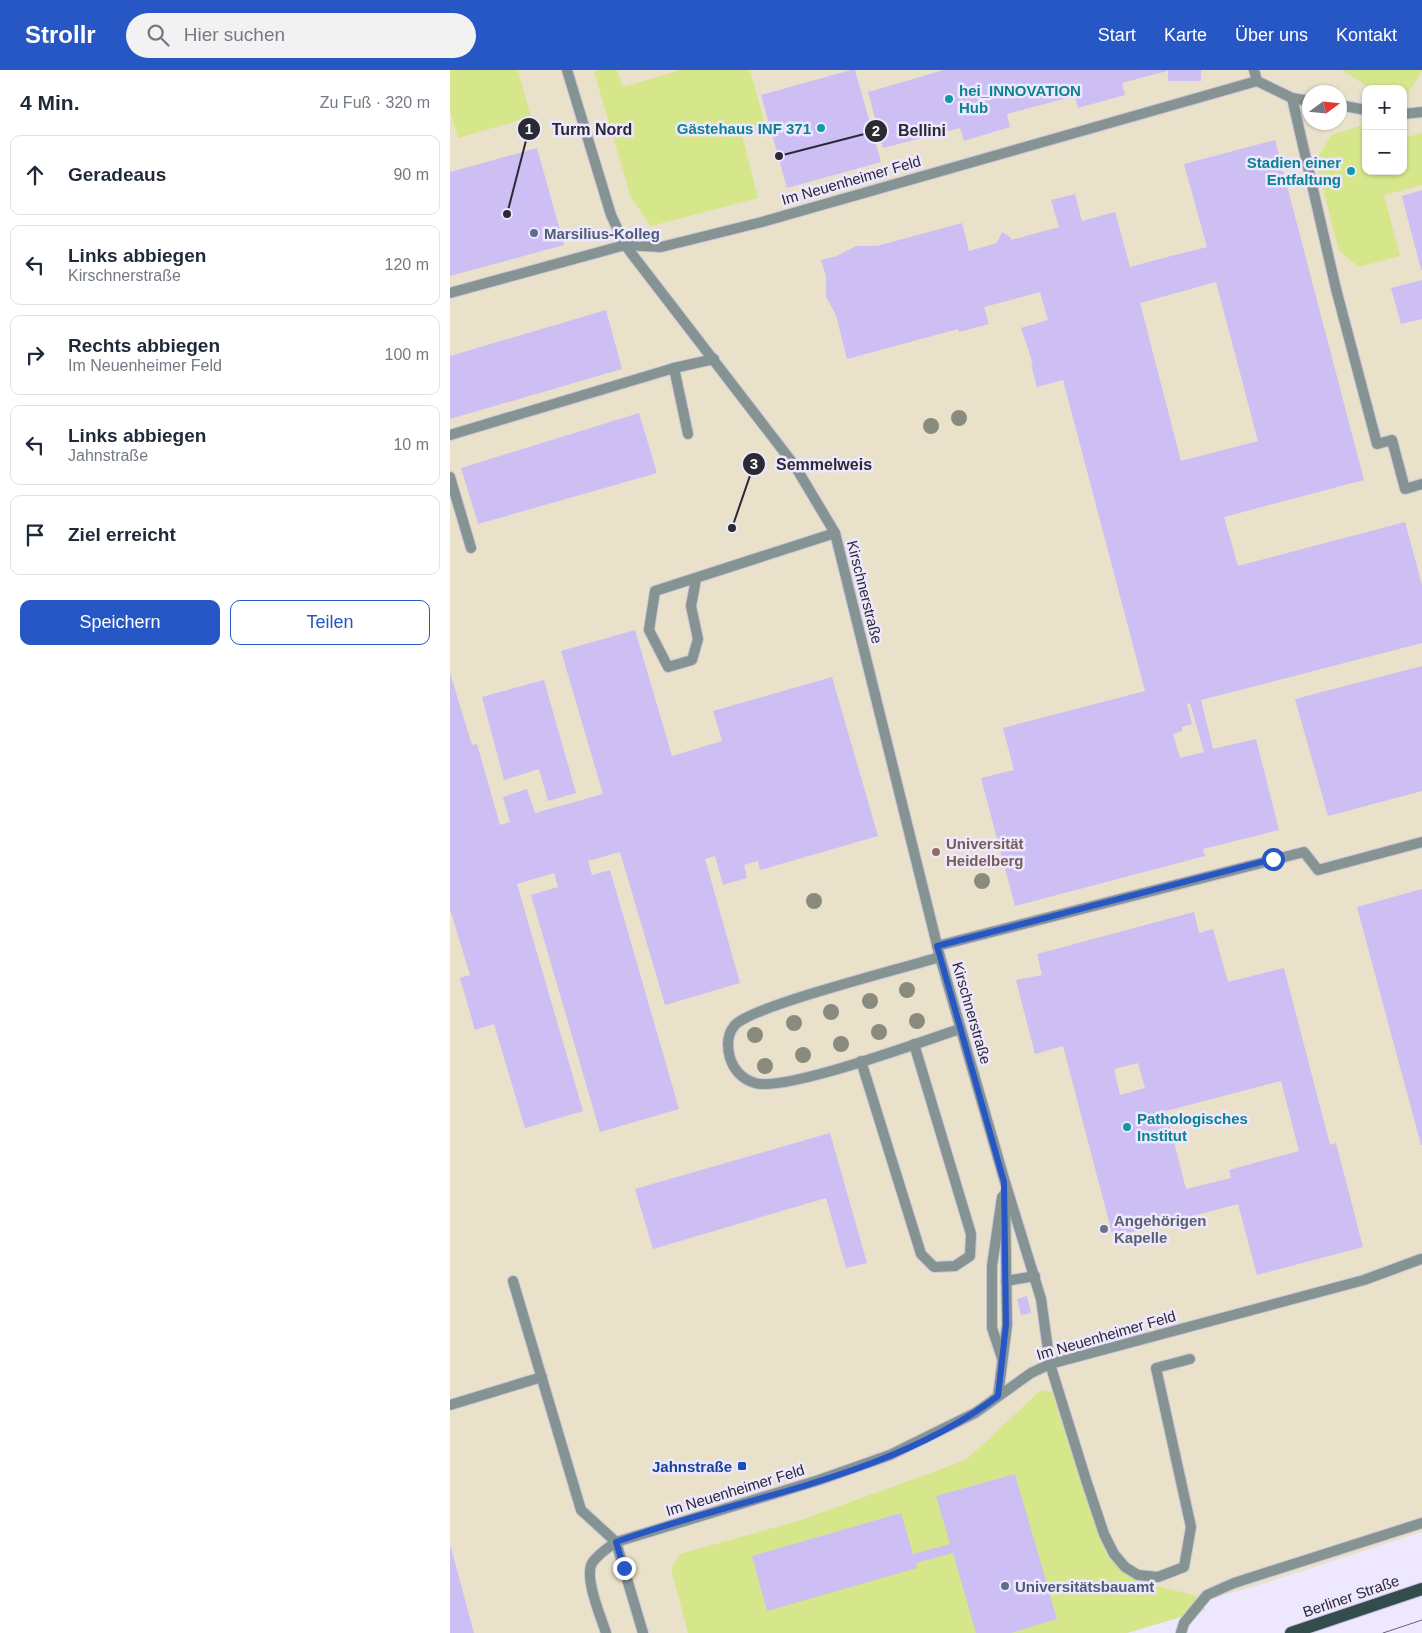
<!DOCTYPE html>
<html lang="de">
<meta charset="utf-8">
<style>
body{margin:0;font-family:Arial,sans-serif;background:#f2f2f3;color:#1f2937}
.controls{position:absolute;right:15px;top:15px;display:grid;overflow:hidden;border-radius:10px;box-shadow:0 1px 4px #0004}
.controls button{width:45px;height:45px;display:grid;place-items:center;padding:0;border:0;border-bottom:1px solid #e0e1e3;background:#fff;color:#1f2937;font:25px sans-serif}
.compass{position:absolute;left:852px;top:15px;width:45px;height:45px;border-radius:50%;background:#fff;box-shadow:0 1px 4px #0004;rotate:75deg}
.stop{position:absolute;width:15px;height:15px;margin:-11px;border:4px solid #2657c5;border-radius:50%;background:#fff}
.stop.end{background:#2657c5;border-color:#fff;box-shadow:0 1px 5px #0008}
.list{margin:0;padding:0;list-style:none}
h2{display:flex;justify-content:space-between;align-items:center;height:65px;margin:0;padding:0 20px;font-size:21px}
h2 small{font-size:16px;font-weight:400;color:#747a83}
.list li{display:grid;grid-template-columns:32px 1fr auto;gap:15px;align-items:center;box-sizing:border-box;height:80px;margin:0 10px 10px;padding:0 10px;border:1px solid #e0e1e3;border-radius:10px}
.list b{display:block;font-size:19px;white-space:nowrap}
.list p{margin:0;font-size:16px;white-space:nowrap;color:#747a83}
.list em{font-size:16px;font-style:normal;color:#747a83}
.actions{display:flex;gap:10px;padding:15px 20px}
.actions a{flex:1;padding:11px 0;border:1px solid #2657c5;border-radius:10px;text-align:center;font-size:18px;color:#2657c5}
.actions .main{background:#2657c5;color:#fff}
.icon{flex:none;width:28px;height:28px;fill:none;stroke:currentColor;stroke-width:2;stroke-linecap:round;stroke-linejoin:round}
.map{position:relative;flex:none;width:972px;height:1563px;overflow:hidden}
header{display:flex;align-items:center;gap:30px;box-sizing:border-box;height:70px;padding:0 25px;background:#2657c5;color:#fff}
header strong{font-size:24px}
nav{display:flex;gap:28px;margin-inline-start:auto;font-size:18px}
.search{width:350px;height:45px;background:#f2f2f3;display:flex;align-items:center;gap:12px;box-sizing:border-box;padding:0 18px;border-radius:28px;color:#747a83;font-size:19px}
main{display:flex}
aside{flex:1;background:#fff}
.map>svg:first-child{display:block}
</style>
<header>
<strong>Strollr</strong>
<div class="search"><svg class="icon" aria-label="search" viewBox="0 0 24 24"><circle cx="10" cy="10" r="6"/><path d="M15 15l6 6"/></svg>Hier suchen</div>
<nav><a>Start</a><a>Karte</a><a>Über uns</a><a>Kontakt</a></nav>
</header>
<main>
<aside>
<h2>4 Min.<small>Zu Fuß · 320 m</small></h2>
<ul class="list">
<li><svg class="icon" aria-label="ahead" viewBox="0 0 24 24"><path d="M12 20V5M6 11l6-6 6 6"/></svg><div><b>Geradeaus</b></div><em>90 m</em></li>
<li><svg class="icon" aria-label="left" viewBox="0 0 24 24"><path d="M17 20v-9H6M10 6l-5 5 5 5"/></svg><div><b>Links abbiegen</b><p>Kirschnerstraße</p></div><em>120 m</em></li>
<li><svg class="icon" aria-label="right" viewBox="0 0 24 24"><path d="M7 20v-9h11M14 6l5 5-5 5"/></svg><div><b>Rechts abbiegen</b><p>Im Neuenheimer Feld</p></div><em>100 m</em></li>
<li><svg class="icon" aria-label="left" viewBox="0 0 24 24"><path d="M17 20v-9H6M10 6l-5 5 5 5"/></svg><div><b>Links abbiegen</b><p>Jahnstraße</p></div><em>10 m</em></li>
<li><svg class="icon" aria-label="arrive" viewBox="0 0 24 24"><path d="M6 21V4h12l-3 4 3 4H6"/></svg><div><b>Ziel erreicht</b></div></li>
</ul>
<div class="actions"><a class="main">Speichern</a><a>Teilen</a></div>
</aside>
<div class="map">
<svg width="972" height="1563" viewBox="0 0 972 1563">
<rect width="100%" height="100%" fill="#ede7ff"/>
<path fill="#eae1cb" fill-rule="evenodd" d="M 0,0 L 972,0 L 972,1462 L 825,1510 L 645,1563 L 0,1563 ZM 916,19 L 953,19 L 953,101 L 916,101 ZM 859,22 L 889,22 L 889,52 L 859,52 Z"/>
<g fill="#d5e78a">
<polygon points="0,0 68,0 81,47 8,68 0,42"/>
<polygon points="150,0 167,0 173,17 231,0 300,0 316,58 292,65 308,128 201,156 181,128 144,2"/>
<polygon points="892,0 972,0 972,1 957,25 953,26 953,19 921,19"/>
<polygon points="910,56 916,58 916,101 953,101 953,68 972,63 972,115 934,125 950,186 909,197 889,181 866,91 881,65"/>
<polygon points="591,1320 602,1322 651,1471 695,1513 751,1527 755,1540 677,1563 238,1563 221,1499 230,1484 351,1450 516,1390"/>
</g>
<g fill="#cdbef4" fill-rule="evenodd">
<polygon points="401,0 405,0 431,92 337,118 311,25"/>
<polygon points="494,0 717,0 717,1 672,13 675,25 628,38 625,26 557,44 560,57 514,71 510,58 433,78 418,22"/>
<rect x="718" y="0" width="33" height="11"/>
<path d="M 825,70 L 914,410 L 774,447 L 788,496 L 955,452 L 972,515 L 972,573 L 751,630 L 763,679 L 806,669 L 829,760 L 753,779 L 755,786 L 565,836 L 531,708 L 564,700 L 553,658 L 695,621 L 613,310 L 587,317 L 581,294 L 583,294 L 571,258 L 598,250 L 590,222 L 534,237 L 539,254 L 509,262 L 508,259 L 397,289 L 386,245 L 376,227 L 376,206 L 371,190 L 387,186 L 406,176 L 427,176 L 512,153 L 519,181 L 547,173 L 552,162 L 560,167 L 561,170 L 609,157 L 601,130 L 625,124 L 632,151 L 665,142 L 680,197 L 717,187 L 757,177 L 734,94 ZM 766,212 L 808,371 L 731,391 L 690,233 ZM 740,633 L 754,682 L 730,688 L 723,664 L 732,661 L 732,657 L 742,654 L 737,634 Z"/>
<polygon points="87,78 114,175 0,206 0,102"/>
<polygon points="972,120 972,200 971,200 952,126"/>
<polygon points="972,210 972,249 951,254 941,218"/>
<polygon points="156,240 172,299 0,349 0,286"/>
<polygon points="189,343 207,403 28,454 11,398"/>
<polygon points="185,560 222,686 272,671 263,641 382,607 428,766 310,800 308,791 294,795 297,808 273,815 265,786 255,789 290,913 215,935 170,782 138,791 142,805 160,800 229,1039 150,1062 81,825 108,817 104,803 67,814 133,1041 75,1058 44,954 25,960 10,908 20,905 0,839 0,603 22,675 27,674 50,755 60,752 53,727 77,719 85,743 153,724 111,581"/>
<polygon points="972,596 972,721 878,746 845,629"/>
<polygon points="94,610 126,723 98,731 89,699 54,710 32,627"/>
<polygon points="972,819 972,1075 971,1075 907,837"/>
<path d="M 744,842 L 749,863 L 763,859 L 778,912 L 834,898 L 880,1075 L 886,1073 L 913,1177 L 807,1205 L 788,1134 L 663,1167 L 613,976 L 585,984 L 566,910 L 592,905 L 587,884 ZM 688,993 L 695,1018 L 670,1025 L 664,999 ZM 831,1011 L 849,1081 L 779,1100 L 781,1108 L 736,1119 L 716,1041 Z"/>
<polygon points="380,1063 417,1193 396,1198 376,1128 203,1179 185,1119"/>
<polygon points="577,1226 581,1243 571,1245 567,1229"/>
<polygon points="565,1404 607,1549 561,1563 526,1563 503,1483 466,1493 467,1498 317,1541 302,1486 451,1443 463,1484 500,1474 486,1426"/>
<polygon points="0,1478 1,1478 24,1563 0,1563"/>
</g>
<g fill="none" stroke-linecap="round" stroke-linejoin="round">
<g stroke="#cac5da" stroke-width="12">
<g id="service">
<polyline points="842,28 886,219 927,374 942,370 955,419 972,414"/>
<polyline points="0,223 175,175"/>
<polyline points="224,298 238,364"/>
<polyline points="0,365 224,298 264,289"/>
<polyline points="0,407 21,478"/>
<polyline points="246,509 241,536 248,569 242,590 218,597 199,560 205,521 385,463"/>
<polyline points="487,876 854,782 868,800 972,772"/>
<path d="M 490,887 C 457,897 302,936 285,955 C 277,964 277,977 280,988 C 284,1000 292,1009 305,1013 C 336,1022 473,971 510,959"/>
<polyline points="411,991 471,1184 484,1197 505,1196 520,1186 521,1164 464,974"/>
<polyline points="63,1211 131,1440 166,1472"/>
<polyline points="556,1211 585,1206"/>
<polyline points="552,1288 542,1258 542,1196 552,1127"/>
<polyline points="600,1294 636,1410 654,1464 664,1484 675,1497 688,1505 708,1507 734,1497 741,1457 706,1298 740,1289"/>
<polyline points="0,1335 92,1307"/>
<polyline points="731,1563 734,1553 757,1525 784,1513 972,1453"/>
</g>
</g>
<g stroke="#cac5da" stroke-width="12">
<g id="pedestrian">
<polyline points="804,0 807,11"/>
<polyline points="889,35 916,40"/>
<polyline points="953,44 972,42"/>
<polyline points="175,175 211,177 312,152 807,11 842,28 859,31"/>
</g>
</g>
<g stroke="#cac5da" stroke-width="12">
<g id="minor">
<polyline points="117,0 161,145 175,175 345,396 385,463 490,887 555,1112 591,1229 600,1294"/>
<polyline points="548,1326 557,1255 555,1123"/>
<polyline points="166,1472 193,1563"/>
<path d="M 156,1563 C 151,1547 134,1508 142,1493 C 148,1484 158,1478 166,1472 L 369,1410 L 440,1385 L 525,1343 L 581,1303 L 600,1294 L 914,1210 L 971,1189"/>
</g>
</g>
<g stroke="#cac5da" stroke-width="14">
<polyline id="primary" points="841,1563 972,1519"/>
</g>
<use href="#service" stroke="#869393" stroke-width="10"/>
<use href="#pedestrian" stroke="#869393" stroke-width="10"/>
<use href="#minor" stroke="#869393" stroke-width="10"/>
<use href="#primary" stroke="#354c4d" stroke-width="12"/>
<polyline stroke="#686472" stroke-width="1" points="933,1563 972,1550"/>
</g>
<g fill="#898b7e">
<circle cx="509" cy="348" r="8"/>
<circle cx="481" cy="356" r="8"/>
<circle cx="532" cy="811" r="8"/>
<circle cx="364" cy="831" r="8"/>
<circle cx="457" cy="920" r="8"/>
<circle cx="420" cy="931" r="8"/>
<circle cx="381" cy="942" r="8"/>
<circle cx="467" cy="951" r="8"/>
<circle cx="344" cy="953" r="8"/>
<circle cx="429" cy="962" r="8"/>
<circle cx="305" cy="965" r="8"/>
<circle cx="391" cy="974" r="8"/>
<circle cx="353" cy="985" r="8"/>
<circle cx="315" cy="996" r="8"/>
</g>
<g fill="none" stroke-linecap="round" stroke-linejoin="round">
<path stroke="#2657c5" stroke-width="6" d="M 174,1498 L 166,1472 C 293,1426 438,1409 548,1326 L 556,1255 L 554,1112 L 487,876 L 823,789"/>
</g>
<g fill="#0f9aa8" stroke="#ede7ff" stroke-width="2">
<circle cx="499" cy="29" r="5"/>
<circle cx="371" cy="58" r="5"/>
<circle cx="901" cy="101" r="5"/>
<circle cx="677" cy="1057" r="5"/>
</g>
<g fill="#5c6f8a" stroke="#ede7ff" stroke-width="2">
<circle cx="84" cy="163" r="5"/>
<circle cx="555" cy="1516" r="5"/>
</g>
<circle fill="#8d6e63" stroke="#ede7ff" stroke-width="2" cx="486" cy="782" r="5"/>
<circle fill="#6b7280" stroke="#ede7ff" stroke-width="2" cx="654" cy="1159" r="5"/>
<rect fill="#1a4fb4" stroke="#ede7ff" stroke-width="2" x="287" y="1391" width="10" height="10" rx="2.5"/>
<g text-anchor="middle" dominant-baseline="central" stroke-width="5" stroke-linejoin="round" paint-order="stroke">
<g font-size="15" font-weight="bold" fill="#0d838f" stroke="#ede7ff" text-anchor="start">
<text x="509" y="20">hei_INNOVATION<tspan x="509" dy="17">Hub</tspan></text>
<text x="361" y="58" text-anchor="end">Gästehaus INF 371</text>
<text x="891" y="92" text-anchor="end">Stadien einer<tspan x="891" dy="17">Entfaltung</tspan></text>
<text x="687" y="1048">Pathologisches<tspan x="687" dy="17">Institut</tspan></text>
</g>
<g font-size="15" fill="#2b2932" stroke="#ede7ff">
<text transform="translate(401 110) rotate(-16)">Im Neuenheimer Feld</text>
<text transform="translate(415 522) rotate(76)">Kirschnerstraße</text>
<text transform="translate(522 943) rotate(74)">Kirschnerstraße</text>
<text transform="translate(656 1265) rotate(-16)">Im Neuenheimer Feld</text>
<text transform="translate(285 1420) rotate(-17)">Im Neuenheimer Feld</text>
<text transform="translate(901 1526) rotate(-19)">Berliner Straße</text>
</g>
<g font-size="15" font-weight="bold" fill="#4e5e75" stroke="#ede7ff" text-anchor="start">
<text x="94" y="163">Marsilius-Kolleg</text>
<text x="565" y="1516">Universitätsbauamt</text>
</g>
<g font-size="15" font-weight="bold" fill="#785e54" stroke="#ede7ff" text-anchor="start">
<text x="496" y="773">Universität<tspan x="496" dy="17">Heidelberg</tspan></text>
</g>
<g font-size="15" font-weight="bold" fill="#5b616d" stroke="#ede7ff" text-anchor="start">
<text x="664" y="1150">Angehörigen<tspan x="664" dy="17">Kapelle</tspan></text>
</g>
<g font-size="15" font-weight="bold" fill="#164399" stroke="#ede7ff" text-anchor="end">
<text x="282" y="1396">Jahnstraße</text>
</g>
</g>
<path fill="none" stroke="#2b2932" stroke-width="2" d="M57 144L79 59M329 86L426 61M282 458L304 394"/>
<g fill="#2b2932" stroke="#ede7ff" stroke-width="2">
<circle cx="57" cy="144" r="5"/>
<circle cx="329" cy="86" r="5"/>
<circle cx="282" cy="458" r="5"/>
<circle cx="79" cy="59" r="12"/>
<circle cx="426" cy="61" r="12"/>
<circle cx="304" cy="394" r="12"/>
</g>
<g font-size="15" text-anchor="middle" font-weight="bold" fill="#fff">
<text x="79" y="64">1</text>
<text x="426" y="66">2</text>
<text x="304" y="399">3</text>
</g>
<g font-size="16" text-anchor="middle" font-weight="bold" fill="#2b2932" stroke="#ede7ff" stroke-width="5" stroke-linejoin="round" paint-order="stroke">
<text x="142" y="65">Turm Nord</text>
<text x="472" y="66">Bellini</text>
<text x="374" y="400">Semmelweis</text>
</g>
</svg>
<div class="controls">
<button>+</button>
<button>−</button>
</div>
<svg class="compass" viewBox="-18 -18 36 36"><path d="M0-13l5 13h-10z" fill="#e53935"/><path d="M0 13l5-13h-10z" fill="#747a83"/></svg>
<div class="stop" style="left:823px;top:789px"></div>
<div class="stop end" style="left:174px;top:1498px"></div>
</div>
</main>
